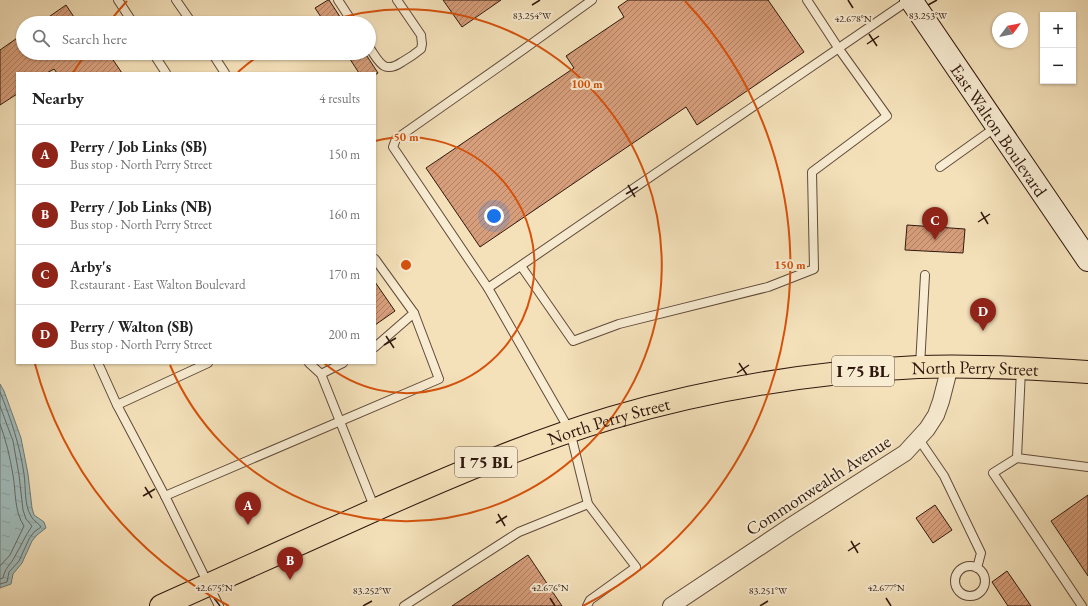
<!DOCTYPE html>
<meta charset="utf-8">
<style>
body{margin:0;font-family:"EB Garamond",serif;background:#f6f6f6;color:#222}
.controls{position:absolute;right:12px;top:12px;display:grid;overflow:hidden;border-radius:0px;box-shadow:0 1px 3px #0004}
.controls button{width:36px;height:36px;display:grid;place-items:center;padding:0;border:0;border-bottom:1px solid #e0e0e0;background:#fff;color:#222;font:20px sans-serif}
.compass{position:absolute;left:992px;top:12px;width:36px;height:36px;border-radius:50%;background:#fff;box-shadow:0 1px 3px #0004;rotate:58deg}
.you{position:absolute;left:494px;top:216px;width:14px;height:14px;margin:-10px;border:3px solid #fff;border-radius:50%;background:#1a73e8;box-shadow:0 0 0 6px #1a73e833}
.badge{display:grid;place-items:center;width:26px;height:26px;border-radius:50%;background:#8f2418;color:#fff;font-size:13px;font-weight:700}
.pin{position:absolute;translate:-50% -33px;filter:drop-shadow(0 1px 2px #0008)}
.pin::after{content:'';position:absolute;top:21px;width:14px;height:12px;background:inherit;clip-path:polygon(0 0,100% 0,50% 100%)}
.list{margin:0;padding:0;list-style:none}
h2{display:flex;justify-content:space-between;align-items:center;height:52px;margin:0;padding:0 16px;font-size:17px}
h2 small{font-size:13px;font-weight:400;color:#767676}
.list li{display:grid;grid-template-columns:26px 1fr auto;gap:12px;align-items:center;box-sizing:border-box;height:60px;padding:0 16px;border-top:1px solid #e0e0e0}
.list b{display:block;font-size:15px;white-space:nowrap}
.list p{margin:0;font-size:13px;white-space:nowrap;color:#767676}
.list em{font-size:13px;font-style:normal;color:#767676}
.icon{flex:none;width:22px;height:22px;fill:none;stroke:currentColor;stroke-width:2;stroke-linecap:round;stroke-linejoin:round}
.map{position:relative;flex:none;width:1088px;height:606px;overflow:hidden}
.search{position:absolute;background:#fff;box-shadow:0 1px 3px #0004;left:16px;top:16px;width:360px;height:44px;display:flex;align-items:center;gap:10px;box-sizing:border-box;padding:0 14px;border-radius:22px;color:#767676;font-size:15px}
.panel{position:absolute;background:#fff;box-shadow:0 1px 3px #0004;left:16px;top:72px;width:360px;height:292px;border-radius:0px}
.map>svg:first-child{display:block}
</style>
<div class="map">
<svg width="1088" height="606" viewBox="0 0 1088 606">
<defs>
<pattern id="water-ripples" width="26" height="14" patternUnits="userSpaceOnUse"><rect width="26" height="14" fill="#a0bbba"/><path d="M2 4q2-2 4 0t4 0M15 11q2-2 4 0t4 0" fill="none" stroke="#8aa09f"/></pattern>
<pattern id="building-hatch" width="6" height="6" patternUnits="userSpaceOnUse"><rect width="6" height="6" fill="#d79e7b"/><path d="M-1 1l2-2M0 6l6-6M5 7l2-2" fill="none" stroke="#af8063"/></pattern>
</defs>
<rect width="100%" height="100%" fill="#f4e1ba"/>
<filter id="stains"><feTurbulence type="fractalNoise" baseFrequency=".005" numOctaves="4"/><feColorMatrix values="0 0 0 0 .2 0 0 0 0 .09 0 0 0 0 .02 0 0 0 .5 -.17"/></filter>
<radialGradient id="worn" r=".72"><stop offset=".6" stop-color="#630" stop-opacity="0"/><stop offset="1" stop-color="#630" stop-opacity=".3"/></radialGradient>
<polygon fill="url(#water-ripples)" stroke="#737975" points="0,384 4,391 21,438 28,474 32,508 34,515 44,522 46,528 37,535 32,541 22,563 13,574 11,584 0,588"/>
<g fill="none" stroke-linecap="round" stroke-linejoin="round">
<g stroke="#686964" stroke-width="1">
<path d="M 0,392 C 11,419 20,446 24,474 C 26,487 24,505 31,516 C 33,521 39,523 41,527 L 34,532 L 29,539 L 19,561 L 9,572 L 7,582 L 0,584"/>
<path d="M 0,406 L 13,441 L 19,475 L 23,510 L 26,519 L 32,526 C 25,536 21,546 15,556 C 11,565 5,567 3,578 L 0,579"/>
<path d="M 0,424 C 6,440 10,457 13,475 C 16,492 14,511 24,526 L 10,555 L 0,566"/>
</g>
</g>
<g fill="url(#building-hatch)" stroke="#2f170e">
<polygon points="328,0 329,0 344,23 325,23 315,8"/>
<polygon points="443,0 501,0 462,27"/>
<polygon points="628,0 768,0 804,52 697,125 686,107 480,247 426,168 574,68 566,56 624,17 618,7"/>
<polygon points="66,5 78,23 40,23"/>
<polygon points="23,34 23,53 98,53 102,59 109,54 122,73 57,73 54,69 47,73 17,73 17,94 0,105 0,50"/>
<polygon points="346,53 365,53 378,73 375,75 375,73 359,73"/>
<polygon points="907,225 965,229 963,253 905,250"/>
<polygon points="375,282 395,311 375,325"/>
<polygon points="1088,495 1088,576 1051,521"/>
<polygon points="935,505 952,530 933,543 916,518"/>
<polygon points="528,555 562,606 452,606"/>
<polygon points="1007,571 1031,606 1008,606 992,582"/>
</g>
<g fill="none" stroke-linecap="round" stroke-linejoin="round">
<g stroke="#604a39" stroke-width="10">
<g id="service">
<polyline points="118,0 133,23"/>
<polyline points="176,0 192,23"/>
<polyline points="338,0 353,23"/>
<path d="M 369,47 C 379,61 383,75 402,62 C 409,58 415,54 421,49 L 422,44 L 421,35 L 397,0"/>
<polyline points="153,53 166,73"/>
<polyline points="212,53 225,73"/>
<polyline points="940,167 996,127"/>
<polyline points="375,259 414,313 375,347"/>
<polyline points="521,266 573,341 619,324 768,287 814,269 812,172 887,116 839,49 807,0"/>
<polyline points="488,288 393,147 396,139 520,52 592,0"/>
<polyline points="98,363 117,405 208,363"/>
<polyline points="309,363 321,374 375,509"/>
<polyline points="920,366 925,275"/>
<polyline points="1021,369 1017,458 993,473 1082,606"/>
<polyline points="321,374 343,363"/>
<polyline points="117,405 165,496 219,606"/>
<polyline points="918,438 944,476 981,553 977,568"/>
<polyline points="1017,458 1088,467"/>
<polyline points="165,496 439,379 414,313"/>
<circle cx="970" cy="581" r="15"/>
<polyline points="404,606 519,532 588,504"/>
<polyline points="587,606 590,600 636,567 588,504 570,431 488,288 909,0"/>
</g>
</g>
<g stroke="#604a39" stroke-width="18">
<polyline id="minor" points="671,606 791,526 905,453 927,429 936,415 941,401 950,366"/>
</g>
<g stroke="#2f170e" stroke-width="24">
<g id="secondary">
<path id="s1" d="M 911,0 L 1088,260"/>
</g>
</g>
<g stroke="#2f170e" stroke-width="24">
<g id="primary">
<path id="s2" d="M 161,606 C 237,572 312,538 388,504 C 461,472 534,441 611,418 C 710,389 814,372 918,367 C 974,365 1031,368 1088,372"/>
</g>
</g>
<use href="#service" stroke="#f8ecd2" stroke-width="8"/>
<use href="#minor" stroke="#f8ecd2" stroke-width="16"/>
<use href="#secondary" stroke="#f8ecd2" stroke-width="22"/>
<use href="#primary" stroke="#f4e1ba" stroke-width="22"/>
</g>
<path fill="none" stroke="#2f170e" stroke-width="1.5" d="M 848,0 L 853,8M 532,5 L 540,0M 928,5 L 937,0M 869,34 L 877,46M 867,44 L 879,36M 628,185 L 635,197M 626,194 L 638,187M 981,212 L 988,224M 978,222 L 990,214M 386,336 L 394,348M 384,345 L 396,338M 739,363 L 747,375M 737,373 L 749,365M 145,487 L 152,498M 143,496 L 155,489M 498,514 L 505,526M 496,523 L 507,516M 851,541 L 858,553M 848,551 L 860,543M 214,598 L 220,606M 550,598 L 555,606M 886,598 L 891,606M 363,606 L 372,601M 760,606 L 768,601"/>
<g fill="none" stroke="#d6520c" stroke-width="2">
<path d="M375 141A128 128 0 1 1 324 363"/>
<path d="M238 72A256 256 0 0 1 261 54M323 23A256 256 0 1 1 170 365"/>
<path d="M229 606A384 384 0 0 1 35 364M73 73A384 384 0 0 1 86 53M110 21A384 384 0 0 1 127 1M685 1A384 384 0 0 1 583 606"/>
</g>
<g text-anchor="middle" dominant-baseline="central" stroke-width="4" stroke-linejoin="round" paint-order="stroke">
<g fill="#f8ecd2" stroke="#6b5749" stroke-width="1">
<rect x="832" y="356" width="62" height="30" rx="3"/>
<rect x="455" y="447" width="62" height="30" rx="3"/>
</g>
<g font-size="17" font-weight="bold" fill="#2f170e">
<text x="863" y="371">I 75 BL</text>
<text x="486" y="462">I 75 BL</text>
</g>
<g font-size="18" fill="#2f170e" stroke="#f8ecd2">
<text stroke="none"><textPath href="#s1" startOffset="157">East Walton Boulevard</textPath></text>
<text stroke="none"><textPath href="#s2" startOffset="857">North Perry Street</textPath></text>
<text stroke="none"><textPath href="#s2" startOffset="485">North Perry Street</textPath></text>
<text transform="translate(818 485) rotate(-33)">Commonwealth Avenue</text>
</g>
</g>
<g font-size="10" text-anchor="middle" fill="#2f170e" stroke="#f8ecd2" stroke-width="4" stroke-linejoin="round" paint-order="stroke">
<text x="532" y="19">83.254°W</text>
<text x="928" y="19">83.253°W</text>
<text x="853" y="22">42.678°N</text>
<text x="214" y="591">42.675°N</text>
<text x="550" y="591">42.676°N</text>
<text x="886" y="591">42.677°N</text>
<text x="372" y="594">83.252°W</text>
<text x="768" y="594">83.251°W</text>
</g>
<circle cx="406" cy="265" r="6" fill="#d6520c" stroke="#f8ecd2" stroke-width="2"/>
<g font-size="12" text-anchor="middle" font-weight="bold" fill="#d6520c" stroke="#f8ecd2" stroke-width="4" stroke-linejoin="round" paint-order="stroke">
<text x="587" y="88">100 m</text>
<text x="406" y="141">50 m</text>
<text x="790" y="269">150 m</text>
</g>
<rect width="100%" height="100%" filter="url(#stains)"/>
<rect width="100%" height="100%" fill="url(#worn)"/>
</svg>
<div class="controls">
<button>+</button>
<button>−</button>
</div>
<svg class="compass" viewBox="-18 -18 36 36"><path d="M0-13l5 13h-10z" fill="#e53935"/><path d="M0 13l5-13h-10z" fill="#767676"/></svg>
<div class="you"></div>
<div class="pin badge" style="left:248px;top:525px">A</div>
<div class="pin badge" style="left:290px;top:580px">B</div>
<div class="pin badge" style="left:935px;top:240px">C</div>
<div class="pin badge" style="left:983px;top:331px">D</div>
<div class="search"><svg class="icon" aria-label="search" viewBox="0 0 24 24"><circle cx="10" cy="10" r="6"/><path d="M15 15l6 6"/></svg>Search here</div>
<section class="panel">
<h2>Nearby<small>4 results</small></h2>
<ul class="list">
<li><span class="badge">A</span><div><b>Perry / Job Links (SB)</b><p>Bus stop · North Perry Street</p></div><em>150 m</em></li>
<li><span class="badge">B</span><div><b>Perry / Job Links (NB)</b><p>Bus stop · North Perry Street</p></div><em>160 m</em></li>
<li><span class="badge">C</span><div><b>Arby's</b><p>Restaurant · East Walton Boulevard</p></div><em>170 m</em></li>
<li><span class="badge">D</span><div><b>Perry / Walton (SB)</b><p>Bus stop · North Perry Street</p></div><em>200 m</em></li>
</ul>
</section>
</div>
